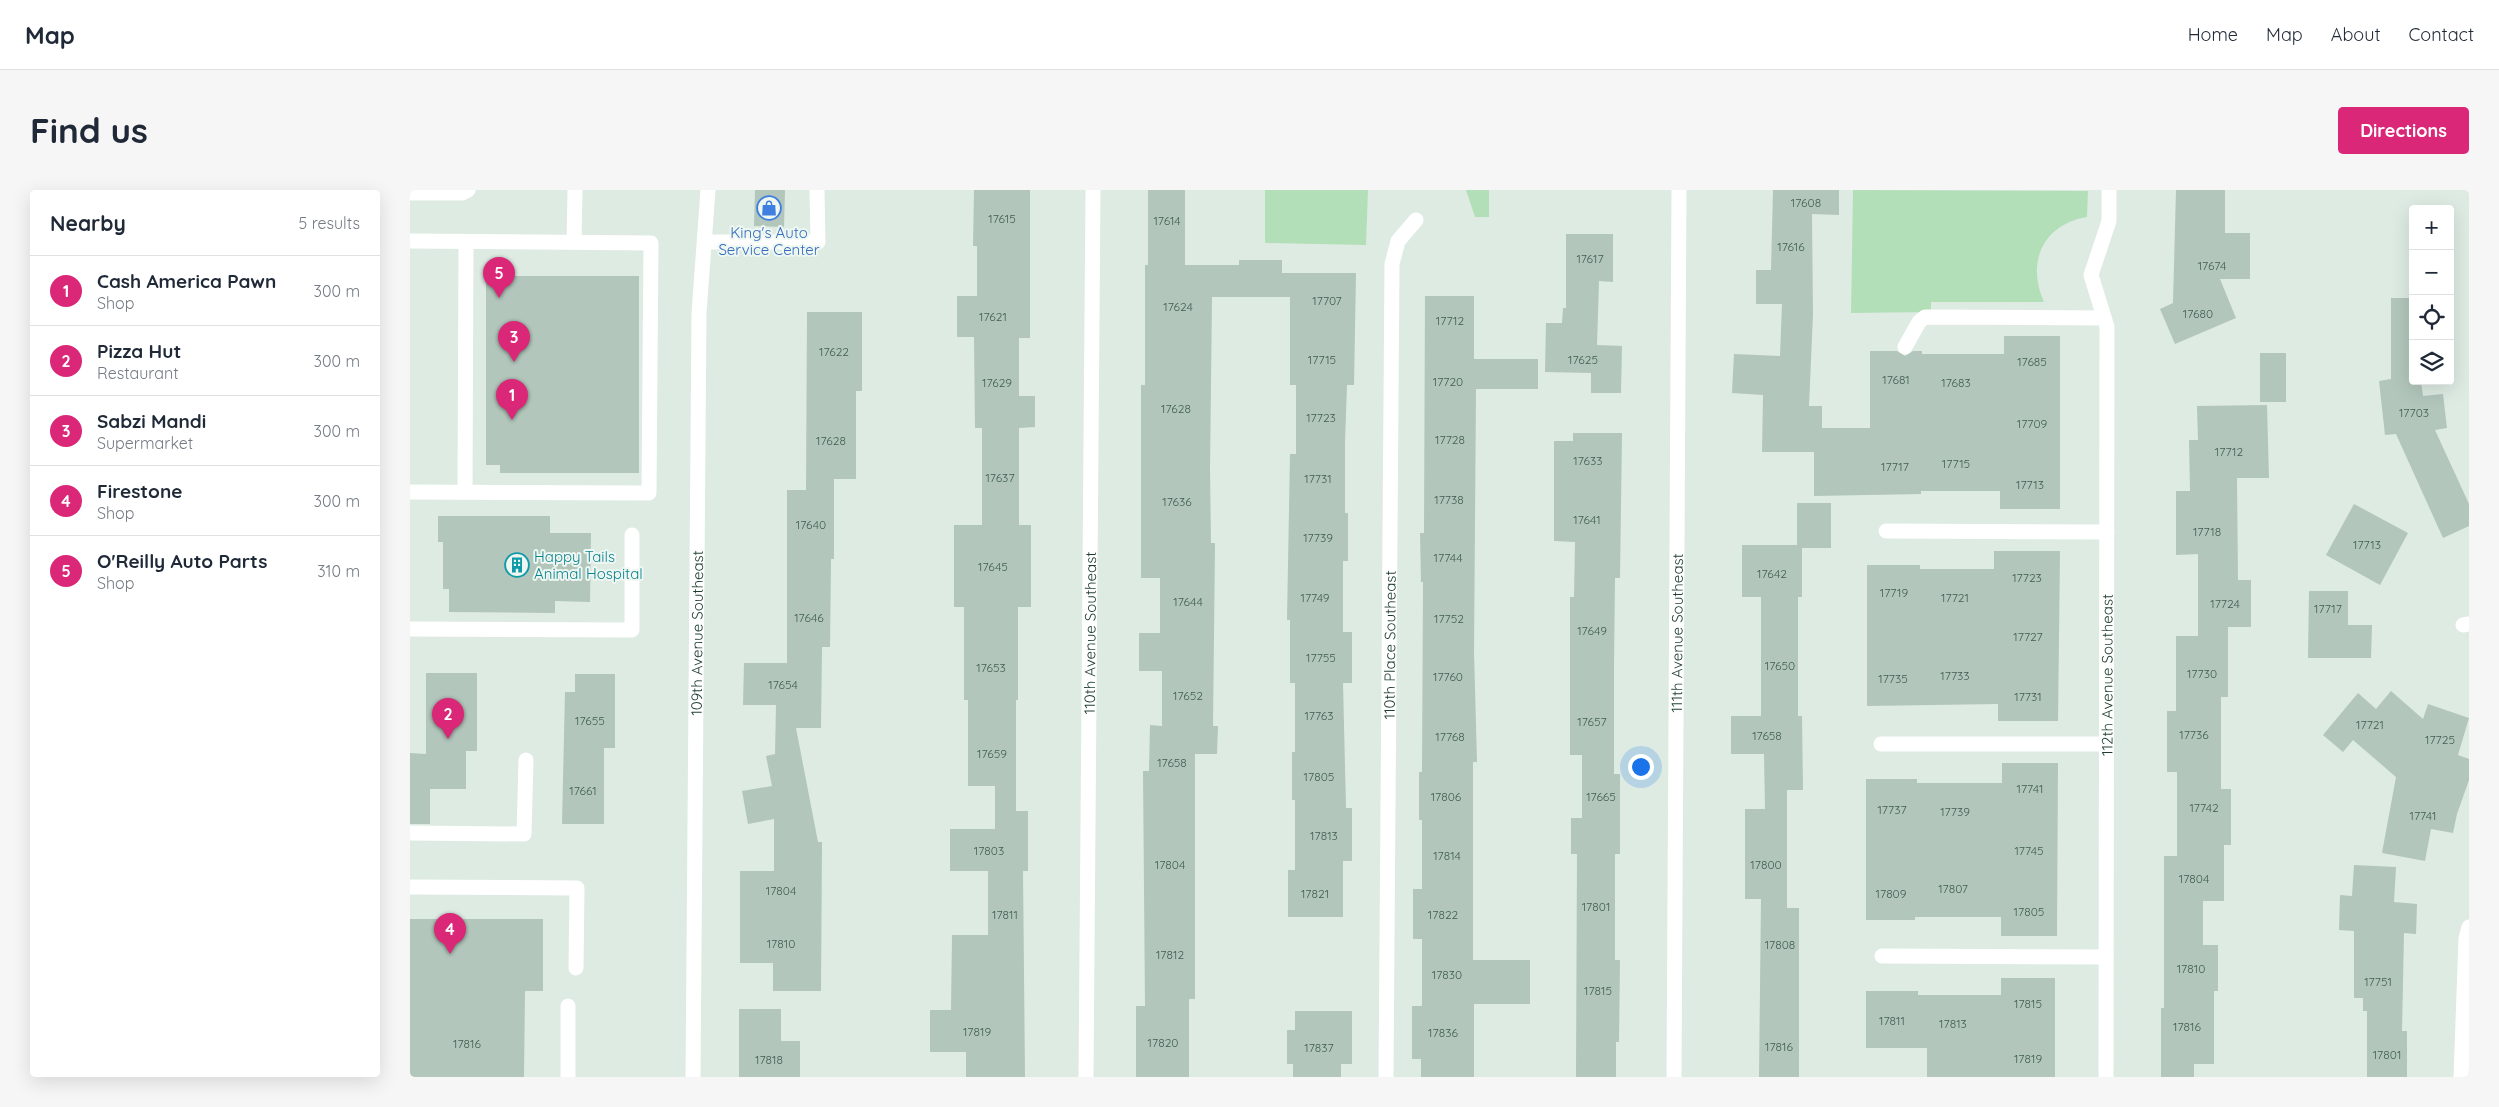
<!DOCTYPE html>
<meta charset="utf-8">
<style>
body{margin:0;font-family:Quicksand,sans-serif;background:#f6f6f7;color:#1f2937}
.controls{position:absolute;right:15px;top:15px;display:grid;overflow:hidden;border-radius:5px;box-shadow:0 5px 20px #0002}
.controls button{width:45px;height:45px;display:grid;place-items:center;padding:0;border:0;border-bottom:1px solid #e0e1e3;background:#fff;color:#1f2937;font:25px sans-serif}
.you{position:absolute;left:1230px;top:576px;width:18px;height:18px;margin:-12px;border:4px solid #fff;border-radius:50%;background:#1a73e8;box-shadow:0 0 0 8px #1a73e833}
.badge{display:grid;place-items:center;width:32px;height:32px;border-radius:50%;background:#db2777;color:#fff;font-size:16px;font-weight:700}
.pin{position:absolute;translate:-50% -41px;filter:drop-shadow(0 1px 2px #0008)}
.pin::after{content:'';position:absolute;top:26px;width:18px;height:15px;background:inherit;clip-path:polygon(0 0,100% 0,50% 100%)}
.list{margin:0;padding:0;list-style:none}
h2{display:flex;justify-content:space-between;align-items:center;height:65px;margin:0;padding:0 20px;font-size:21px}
h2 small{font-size:16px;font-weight:400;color:#747a83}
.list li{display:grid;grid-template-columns:32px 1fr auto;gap:15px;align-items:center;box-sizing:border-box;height:70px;padding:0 20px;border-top:1px solid #e0e1e3}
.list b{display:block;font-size:19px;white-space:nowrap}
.list p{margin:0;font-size:16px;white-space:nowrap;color:#747a83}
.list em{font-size:16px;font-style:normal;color:#747a83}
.icon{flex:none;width:28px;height:28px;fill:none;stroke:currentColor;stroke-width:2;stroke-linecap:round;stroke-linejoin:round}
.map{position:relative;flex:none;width:2059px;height:887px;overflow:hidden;border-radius:5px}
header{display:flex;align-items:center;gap:30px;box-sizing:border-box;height:70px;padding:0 25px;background:#fff;border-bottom:1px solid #e0e1e3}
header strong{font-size:24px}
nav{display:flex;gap:28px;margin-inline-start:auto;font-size:18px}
.intro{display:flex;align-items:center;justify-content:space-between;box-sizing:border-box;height:120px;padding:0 30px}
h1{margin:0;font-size:35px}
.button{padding:12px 22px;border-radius:5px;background:#db2777;color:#fff;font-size:18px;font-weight:700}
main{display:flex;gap:30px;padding:0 30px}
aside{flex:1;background:#fff;border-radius:5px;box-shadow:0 5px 20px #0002}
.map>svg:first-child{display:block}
</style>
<header>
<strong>Map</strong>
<nav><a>Home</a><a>Map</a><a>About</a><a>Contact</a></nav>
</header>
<div class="intro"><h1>Find us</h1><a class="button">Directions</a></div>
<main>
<aside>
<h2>Nearby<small>5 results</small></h2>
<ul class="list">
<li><span class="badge">1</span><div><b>Cash America Pawn</b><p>Shop</p></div><em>300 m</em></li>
<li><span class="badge">2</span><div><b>Pizza Hut</b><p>Restaurant</p></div><em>300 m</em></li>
<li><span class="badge">3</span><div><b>Sabzi Mandi</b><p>Supermarket</p></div><em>300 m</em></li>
<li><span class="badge">4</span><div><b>Firestone</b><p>Shop</p></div><em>300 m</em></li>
<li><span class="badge">5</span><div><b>O'Reilly Auto Parts</b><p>Shop</p></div><em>310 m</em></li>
</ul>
</aside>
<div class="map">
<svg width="2059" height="887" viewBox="0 0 2059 887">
<rect width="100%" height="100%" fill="#ddebe3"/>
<g fill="#b3dfb8">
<polygon points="855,0 958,0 956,55 855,53"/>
<polygon points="1056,0 1079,0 1079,27 1065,27"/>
<path d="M 1443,0 L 1678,1 L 1677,27 C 1633,34 1616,73 1634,112 L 1521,112 L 1521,122 L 1441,123 Z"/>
</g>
<g fill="#b2c6bb">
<polygon points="345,0 375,0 374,37 344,36"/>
<polygon points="564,0 620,0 620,148 609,148 609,206 625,206 625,237 609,238 609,335 621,335 621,417 608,417 608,510 606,510 606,621 618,621 618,681 613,681 615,887 556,887 556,862 520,862 520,820 541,820 542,745 578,745 578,681 540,681 540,639 585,639 585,596 558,596 558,510 554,510 554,417 544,417 544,335 572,335 572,238 565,238 564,147 547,147 547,106 567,106 567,56 563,56"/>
<polygon points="738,0 775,0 775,75 829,75 829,70 872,70 872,83 946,83 944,195 937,195 935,252 935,323 938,323 938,371 933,371 933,442 942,442 942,493 933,493 936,618 942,618 942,671 933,671 933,727 878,727 878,680 885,680 885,610 882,610 882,562 885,562 885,493 880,493 880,430 877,430 880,264 886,264 886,195 880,195 880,107 802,107 800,280 801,353 805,353 803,536 808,536 807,564 785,564 785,809 779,809 779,887 726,887 726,816 735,816 733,581 739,581 740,535 752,536 752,481 729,481 729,443 750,443 750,388 731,388 731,195 735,195 735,75 738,75"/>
<polygon points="1363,0 1429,0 1429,25 1402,24 1403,124 1399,216 1412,216 1412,238 1460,238 1460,161 1487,161 1495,166 1503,161 1512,161 1512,164 1594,164 1594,146 1650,146 1650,319 1590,319 1590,301 1511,301 1511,304 1404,306 1404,262 1352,262 1353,205 1322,203 1324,164 1370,166 1372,114 1346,114 1346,80 1361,80"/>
<polygon points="1766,0 1815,0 1815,43 1840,43 1840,89 1810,89 1826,128 1765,154 1750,119 1763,113"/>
<polygon points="1156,44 1203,44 1203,92 1189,91 1187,155 1212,156 1211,203 1181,203 1181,183 1135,182 1136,133 1152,133 1153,118 1156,118"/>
<polygon points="76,86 229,86 229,283 90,283 90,275 76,275"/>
<polygon points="1015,106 1064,106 1064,169 1128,169 1128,199 1066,199 1064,462 1067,572 1063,572 1063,770 1120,770 1120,814 1064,814 1064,887 1011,887 1011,869 1002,869 1002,816 1012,816 1012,749 1003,749 1003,699 1012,699 1012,630 1009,630 1009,582 1012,582 1013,392 1011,392 1010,343 1014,343"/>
<polygon points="1981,108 2003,108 2003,191 2011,191 2013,206 2033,204 2037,238 2025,240 2059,314 2059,336 2033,348 1986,244 1975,245 1969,191 1981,189"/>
<polygon points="397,122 452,122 452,201 446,201 446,289 424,289 424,369 421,369 420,457 412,457 411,538 386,538 408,652 412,652 411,801 363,801 363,773 330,773 330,681 364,681 364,629 338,634 332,601 362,596 356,566 365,564 366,515 333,515 334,473 377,473 377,300 396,300"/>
<rect x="1850" y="163" width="26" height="49"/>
<polygon points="1857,215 1859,288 1827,288 1828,390 1841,390 1841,437 1818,437 1818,507 1811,507 1811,599 1821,599 1821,655 1814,655 1814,711 1793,711 1793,755 1808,755 1808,801 1804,801 1804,874 1784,874 1784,887 1751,887 1751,818 1754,818 1754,666 1767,666 1767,582 1757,582 1757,521 1766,521 1766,446 1788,446 1788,364 1766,365 1766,301 1780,301 1779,250 1788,250 1787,216"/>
<polygon points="1163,243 1212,243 1210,388 1205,388 1204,474 1204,584 1210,584 1210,664 1205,664 1205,770 1210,770 1209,852 1206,852 1206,887 1166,887 1167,664 1161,664 1161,628 1172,628 1172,565 1160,565 1160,407 1164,407 1165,352 1144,351 1144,251 1163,251"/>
<polygon points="1387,313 1421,313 1421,358 1392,358 1392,407 1388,407 1388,526 1392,526 1393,600 1377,600 1377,718 1389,718 1389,887 1349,887 1351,709 1335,709 1335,619 1355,619 1354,564 1321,564 1321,526 1351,526 1351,407 1332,407 1332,355 1387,355"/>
<polygon points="1944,314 1998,343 1970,395 1916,365"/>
<polygon points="28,326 140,326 140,343 181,343 180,412 145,411 145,423 39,422 39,399 33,399 33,352 28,352"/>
<polygon points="1584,361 1650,361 1648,531 1588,531 1588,514 1457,516 1457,375 1510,375 1510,379 1584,379"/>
<polygon points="1899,401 1938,401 1938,435 1962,435 1961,468 1898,468"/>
<polygon points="16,483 67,483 67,561 56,561 56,599 20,599 20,634 0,634 0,563 16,564"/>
<polygon points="165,484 205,484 205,558 194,558 194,634 152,634 155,502 165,502"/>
<polygon points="1981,501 2013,529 2018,514 2059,528 2048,565 2059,569 2059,590 2047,624 2043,643 2021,639 2015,671 1972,663 1986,587 1943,550 1933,562 1913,545 1948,503 1966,519"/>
<polygon points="1592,573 1648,573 1647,746 1591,746 1591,727 1505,727 1505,730 1456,730 1456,589 1507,589 1507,593 1592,593"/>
<polygon points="1944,675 1986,677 1984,712 2007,714 2006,744 1994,743 1992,841 1997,841 1997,887 1957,887 1957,821 1953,821 1953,808 1944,808 1944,741 1929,740 1930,705 1942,706"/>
<polygon points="0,729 133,729 133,801 115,801 114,887 0,887"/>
<polygon points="1591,788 1645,788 1645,887 1517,887 1517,858 1456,858 1456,801 1508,801 1508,805 1591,805"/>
<polygon points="329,819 371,819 371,851 390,851 390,887 329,887"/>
<polygon points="885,821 942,821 942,874 931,874 931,887 883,887 883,874 877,874 877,840 885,840"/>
</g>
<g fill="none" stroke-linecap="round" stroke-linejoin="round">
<g stroke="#fff" stroke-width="15">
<polyline points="0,3 52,3 58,0"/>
<polyline points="0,51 241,53 239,303 0,302"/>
<polyline points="164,52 165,0"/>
<polyline points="295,52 408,52 407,0"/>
<polyline points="1495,157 1509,132 1515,127 1694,128"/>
<polyline points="55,302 56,52"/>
<polyline points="1476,341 1697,342"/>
<polyline points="2053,435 2059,434"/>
<polyline points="0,439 222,440 222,345"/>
<polyline points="1471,554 1696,554"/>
<polyline points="0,643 114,644 116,570"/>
<polyline points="0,697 167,698 166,778"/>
<polyline points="1472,766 1696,767"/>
<polyline points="158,816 158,887"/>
<path id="s1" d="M 283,887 L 289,123 L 298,0"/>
<path id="s2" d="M 676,887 L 683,0"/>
<path id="s3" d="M 976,887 L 982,74 L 988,51 L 1006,30"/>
<path id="s4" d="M 1264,887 L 1269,0"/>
<path id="s5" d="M 1696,887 L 1697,137 L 1681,85 L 1699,31 L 1699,0"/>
<polyline points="2051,887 2056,748 2059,737"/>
</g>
</g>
<defs>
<g id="shop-ring" transform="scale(1.25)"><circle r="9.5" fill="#eef7f1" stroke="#3f7fe0" stroke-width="1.5"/><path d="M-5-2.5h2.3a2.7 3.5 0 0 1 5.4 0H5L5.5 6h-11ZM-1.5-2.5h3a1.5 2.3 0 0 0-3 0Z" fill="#3f7fe0"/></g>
<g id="building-ring" transform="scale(1.25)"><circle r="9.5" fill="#eef7f1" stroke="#0f9aa8" stroke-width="1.5"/><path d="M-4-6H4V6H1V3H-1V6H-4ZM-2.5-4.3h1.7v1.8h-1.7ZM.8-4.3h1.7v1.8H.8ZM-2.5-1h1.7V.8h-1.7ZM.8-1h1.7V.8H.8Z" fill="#0f9aa8"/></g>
</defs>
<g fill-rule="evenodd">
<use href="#shop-ring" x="359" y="18"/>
<use href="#building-ring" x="107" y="375"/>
</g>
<g text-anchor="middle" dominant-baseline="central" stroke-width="4" stroke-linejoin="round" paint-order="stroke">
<g font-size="12" fill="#425e52">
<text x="1396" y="12">17608</text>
<text x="592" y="28">17615</text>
<text x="757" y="30">17614</text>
<text x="1381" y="56">17616</text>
<text x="1180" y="68">17617</text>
<text x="1802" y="75">17674</text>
<text x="917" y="110">17707</text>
<text x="768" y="116">17624</text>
<text x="1788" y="123">17680</text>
<text x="583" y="126">17621</text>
<text x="1040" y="130">17712</text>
<text x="424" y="161">17622</text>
<text x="912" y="169">17715</text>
<text x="1173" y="169">17625</text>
<text x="1622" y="171">17685</text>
<text x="1486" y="189">17681</text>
<text x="1038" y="191">17720</text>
<text x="587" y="192">17629</text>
<text x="1546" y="192">17683</text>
<text x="766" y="218">17628</text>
<text x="2004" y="222">17703</text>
<text x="911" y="227">17723</text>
<text x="1622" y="233">17709</text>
<text x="1040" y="249">17728</text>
<text x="421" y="250">17628</text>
<text x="1819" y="261">17712</text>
<text x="1178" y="270">17633</text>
<text x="1546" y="273">17715</text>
<text x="1485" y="276">17717</text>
<text x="590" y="287">17637</text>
<text x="908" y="288">17731</text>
<text x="1620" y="294">17713</text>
<text x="1039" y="309">17738</text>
<text x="767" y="311">17636</text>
<text x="1177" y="329">17641</text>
<text x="401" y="334">17640</text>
<text x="1797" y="341">17718</text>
<text x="908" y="347">17739</text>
<text x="1957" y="354">17713</text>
<text x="1038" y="367">17744</text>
<text x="583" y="376">17645</text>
<text x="1362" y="383">17642</text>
<text x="1617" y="387">17723</text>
<text x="1484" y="402">17719</text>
<text x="905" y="407">17749</text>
<text x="1545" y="407">17721</text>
<text x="778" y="411">17644</text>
<text x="1815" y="413">17724</text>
<text x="1918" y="418">17717</text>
<text x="399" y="427">17646</text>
<text x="1039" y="428">17752</text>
<text x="1182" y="440">17649</text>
<text x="1618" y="446">17727</text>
<text x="911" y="467">17755</text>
<text x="1370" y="475">17650</text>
<text x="581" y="477">17653</text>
<text x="1792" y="483">17730</text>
<text x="1545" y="485">17733</text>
<text x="1038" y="486">17760</text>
<text x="1483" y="488">17735</text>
<text x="373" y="494">17654</text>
<text x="778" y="505">17652</text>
<text x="1618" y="506">17731</text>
<text x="909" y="525">17763</text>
<text x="180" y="530">17655</text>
<text x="1182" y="531">17657</text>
<text x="1960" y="534">17721</text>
<text x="1784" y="544">17736</text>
<text x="1357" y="545">17658</text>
<text x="1040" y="546">17768</text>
<text x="2030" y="549">17725</text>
<text x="582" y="563">17659</text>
<text x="762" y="572">17658</text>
<text x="909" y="586">17805</text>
<text x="1620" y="598">17741</text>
<text x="173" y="600">17661</text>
<text x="1036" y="606">17806</text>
<text x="1191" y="606">17665</text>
<text x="1794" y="617">17742</text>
<text x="1482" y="619">17737</text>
<text x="1545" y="621">17739</text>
<text x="2013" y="625">17741</text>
<text x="914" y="645">17813</text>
<text x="579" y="660">17803</text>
<text x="1619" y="660">17745</text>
<text x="1037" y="665">17814</text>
<text x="760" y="674">17804</text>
<text x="1356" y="674">17800</text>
<text x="1784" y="688">17804</text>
<text x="1543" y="698">17807</text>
<text x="371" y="700">17804</text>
<text x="905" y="703">17821</text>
<text x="1481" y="703">17809</text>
<text x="1186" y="716">17801</text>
<text x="1619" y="721">17805</text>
<text x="595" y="724">17811</text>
<text x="1033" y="724">17822</text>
<text x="371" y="753">17810</text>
<text x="1370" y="754">17808</text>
<text x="760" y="764">17812</text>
<text x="1781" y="778">17810</text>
<text x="1037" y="784">17830</text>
<text x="1968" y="791">17751</text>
<text x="1188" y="800">17815</text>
<text x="1618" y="813">17815</text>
<text x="1482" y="830">17811</text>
<text x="1543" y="833">17813</text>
<text x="1777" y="836">17816</text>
<text x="567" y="841">17819</text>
<text x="1033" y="842">17836</text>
<text x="753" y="852">17820</text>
<text x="57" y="853">17816</text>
<text x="1369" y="856">17816</text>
<text x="909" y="857">17837</text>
<text x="1977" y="864">17801</text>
<text x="1618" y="868">17819</text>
<text x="359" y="869">17818</text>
</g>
<g font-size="15" fill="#366cbe" stroke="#eef7f1">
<text x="359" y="42">King's Auto<tspan x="359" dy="17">Service Center</tspan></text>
</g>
<g font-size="15" fill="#0d838f" stroke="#eef7f1" text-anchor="start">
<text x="124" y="366">Happy Tails<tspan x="124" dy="17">Animal Hospital</tspan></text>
</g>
<g font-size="15" fill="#1d3c2f" stroke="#eef7f1">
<text stroke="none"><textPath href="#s1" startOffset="444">109th Avenue Southeast</textPath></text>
<text stroke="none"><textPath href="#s2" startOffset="444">110th Avenue Southeast</textPath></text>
<text stroke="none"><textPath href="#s4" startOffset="444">111th Avenue Southeast</textPath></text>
<text stroke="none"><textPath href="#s3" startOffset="432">110th Place Southeast</textPath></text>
<text stroke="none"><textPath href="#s5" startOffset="402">112th Avenue Southeast</textPath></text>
</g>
</g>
</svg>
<div class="controls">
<button>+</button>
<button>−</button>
<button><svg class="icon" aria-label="locate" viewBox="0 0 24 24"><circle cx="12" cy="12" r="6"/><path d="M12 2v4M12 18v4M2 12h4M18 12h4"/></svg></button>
<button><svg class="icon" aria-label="layers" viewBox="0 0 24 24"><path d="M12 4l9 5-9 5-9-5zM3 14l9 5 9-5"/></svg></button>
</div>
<div class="you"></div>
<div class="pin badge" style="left:102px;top:230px">1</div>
<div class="pin badge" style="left:38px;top:549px">2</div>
<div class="pin badge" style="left:104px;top:172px">3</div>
<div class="pin badge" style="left:40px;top:764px">4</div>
<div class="pin badge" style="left:89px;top:108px">5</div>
</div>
</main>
